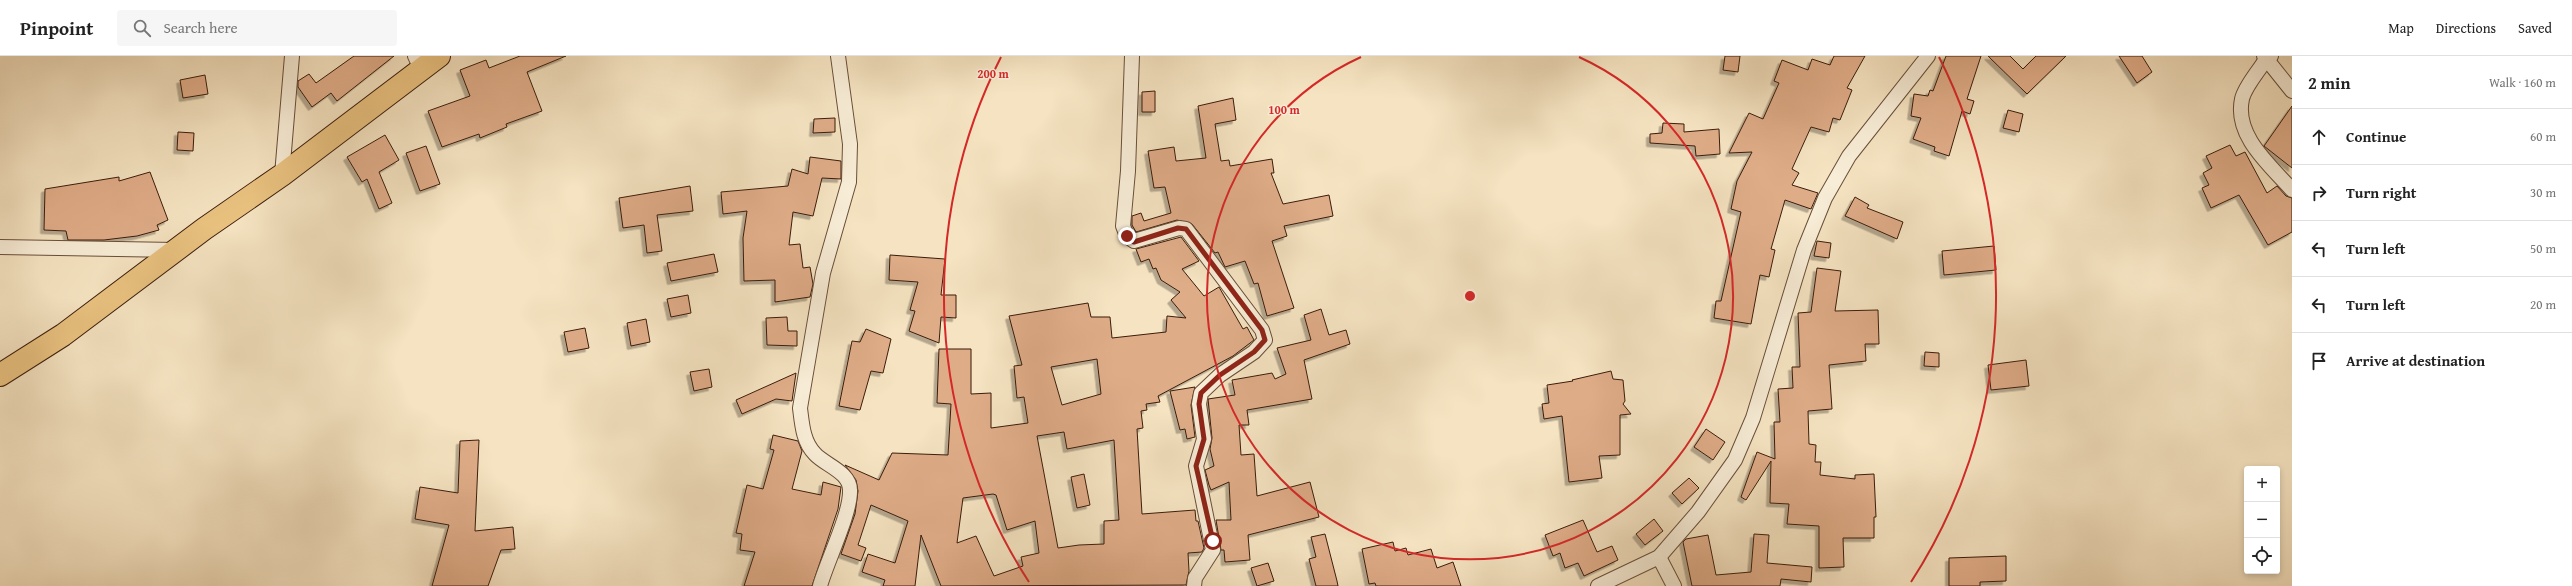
<!DOCTYPE html>
<meta charset="utf-8">
<style>
body{margin:0;font-family:"Gentium Book Plus",serif;background:#f6f6f6;color:#222}
.controls{position:absolute;right:12px;bottom:12px;display:grid;overflow:hidden;border-radius:4px;box-shadow:0 2px 6px #0003}
.controls button{width:36px;height:36px;display:grid;place-items:center;padding:0;border:0;border-bottom:1px solid #e0e0e0;background:#fff;color:#222;font:20px sans-serif}
.stop{position:absolute;width:12px;height:12px;margin:-9px;border:3px solid #8f2418;border-radius:50%;background:#fff}
.stop.end{background:#8f2418;border-color:#fff;box-shadow:0 1px 4px #0008}
.list{margin:0;padding:0;list-style:none}
h2{display:flex;justify-content:space-between;align-items:center;height:52px;margin:0;padding:0 16px;font-size:17px}
h2 small{font-size:13px;font-weight:400;color:#767676}
.list li{display:grid;grid-template-columns:26px 1fr auto;gap:12px;align-items:center;box-sizing:border-box;height:56px;padding:0 16px;border-top:1px solid #e0e0e0}
.list b{display:block;font-size:15px;white-space:nowrap}
.list em{font-size:13px;font-style:normal;color:#767676}
.icon{flex:none;width:22px;height:22px;fill:none;stroke:currentColor;stroke-width:2;stroke-linecap:round;stroke-linejoin:round}
.map{position:relative;flex:none;width:2292px;height:530px;overflow:hidden}
header{display:flex;align-items:center;gap:24px;box-sizing:border-box;height:56px;padding:0 20px;background:#fff;border-bottom:1px solid #e0e0e0}
header strong{font-size:19px}
nav{display:flex;gap:22px;margin-inline-start:auto;font-size:14px}
.search{width:280px;height:36px;background:#f6f6f6;display:flex;align-items:center;gap:10px;box-sizing:border-box;padding:0 14px;border-radius:4px;color:#767676;font-size:15px}
main{display:flex}
aside{flex:1;background:#fff}
.map>svg:first-child{display:block}
</style>
<header>
<strong>Pinpoint</strong>
<div class="search"><svg class="icon" aria-label="search" viewBox="0 0 24 24"><circle cx="10" cy="10" r="6"/><path d="M15 15l6 6"/></svg>Search here</div>
<nav><a>Map</a><a>Directions</a><a>Saved</a></nav>
</header>
<main>
<div class="map">
<svg width="2292" height="530" viewBox="0 0 2292 530">
<defs>
<filter id="shadow"><feDropShadow dx="-3.5" dy="3.5" stdDeviation="0" flood-color="#0004"/></filter>
</defs>
<rect width="100%" height="100%" fill="#f5e3c1"/>
<filter id="stains"><feTurbulence type="fractalNoise" baseFrequency=".005" numOctaves="4"/><feColorMatrix values="0 0 0 0 .2 0 0 0 0 .09 0 0 0 0 .02 0 0 0 .5 -.17"/></filter>
<radialGradient id="worn" r=".72"><stop offset=".6" stop-color="#630" stop-opacity="0"/><stop offset="1" stop-color="#630" stop-opacity=".3"/></radialGradient>
<g fill="#dfac88" stroke="#3a1c0c" fill-rule="evenodd" filter="url(#shadow)">
<polygon points="354,0 394,0 337,45 331,37 312,51 298,31 298,25 309,18 316,27"/>
<polygon points="520,0 566,0 527,16 542,55 506,68 507,71 480,82 479,78 442,91 428,55 470,40 460,14 486,4 489,12"/>
<polygon points="1725,0 1740,0 1738,16 1723,14"/>
<polygon points="1834,0 1865,0 1847,32 1852,34 1840,64 1833,62 1829,76 1811,71 1792,113 1799,117 1792,129 1818,137 1811,153 1785,144 1771,193 1775,194 1769,221 1760,219 1751,268 1714,262 1716,245 1721,245 1741,156 1731,153 1737,125 1752,96 1729,97 1749,57 1763,63 1779,27 1774,25 1782,4 1808,14 1812,3 1830,9"/>
<polygon points="1946,0 1981,0 1967,43 1974,45 1970,58 1962,55 1949,100 1934,95 1935,91 1913,83 1921,62 1911,60 1914,38 1928,40 1930,34 1933,35"/>
<polygon points="1988,0 2010,0 2023,13 2036,0 2066,0 2027,38"/>
<polygon points="2119,0 2142,0 2152,16 2137,27"/>
<polygon points="205,19 208,38 183,42 180,24"/>
<polygon points="1155,35 1155,56 1142,56 1142,36"/>
<polygon points="1233,42 1236,64 1215,68 1221,105 1229,104 1230,110 1272,103 1274,117 1271,117 1283,148 1329,139 1333,160 1284,170 1287,180 1272,185 1294,252 1267,260 1258,227 1254,228 1245,205 1225,211 1218,196 1215,197 1192,168 1177,164 1136,176 1132,169 1132,160 1141,157 1144,165 1171,157 1165,131 1154,132 1148,95 1174,91 1176,105 1206,102 1198,50"/>
<polygon points="2292,50 2292,112 2264,90"/>
<polygon points="2008,54 2023,58 2019,76 2003,72"/>
<polygon points="835,62 835,76 813,77 814,63"/>
<polygon points="1663,67 1684,68 1684,76 1719,73 1720,98 1696,100 1695,90 1650,87 1650,78 1662,77"/>
<polygon points="178,76 194,77 193,95 177,94"/>
<polygon points="385,79 399,104 379,116 392,147 379,153 367,123 362,126 347,101"/>
<polygon points="2230,89 2236,100 2245,96 2267,137 2277,130 2286,140 2292,142 2292,176 2268,189 2239,139 2211,152 2202,132 2209,129 2203,117 2212,112 2206,100"/>
<polygon points="426,90 440,128 420,135 406,97"/>
<polygon points="810,101 841,105 841,123 822,122 813,160 793,156 789,189 800,188 803,212 810,211 813,228 810,241 775,246 775,224 744,225 743,182 747,155 723,158 721,136 788,130 792,113 808,118"/>
<polygon points="150,116 168,164 157,169 159,174 137,180 104,184 68,184 66,175 44,174 45,133 119,121 119,125"/>
<polygon points="690,130 693,155 657,159 662,195 647,197 644,169 623,172 619,142"/>
<polygon points="1855,141 1869,149 1867,152 1903,166 1897,183 1845,160"/>
<path d="M 1181,181 L 1199,205 L 1182,213 L 1204,240 L 1219,231 L 1243,273 L 1247,271 L 1254,284 L 1233,300 L 1158,340 L 1160,346 L 1146,348 L 1147,354 L 1141,355 L 1143,372 L 1137,373 L 1142,458 L 1195,454 L 1196,465 L 1198,465 L 1204,492 L 1202,496 L 1188,497 L 1189,515 L 1186,529 L 941,530 L 921,479 L 915,530 L 883,530 L 885,524 L 862,516 L 868,498 L 895,507 L 908,465 L 871,449 L 858,489 L 866,492 L 861,505 L 841,498 L 855,458 L 858,435 L 856,424 L 845,409 L 879,424 L 892,397 L 948,399 L 951,348 L 937,347 L 939,293 L 971,293 L 971,338 L 991,337 L 991,372 L 1028,367 L 1024,341 L 1017,342 L 1014,310 L 1022,309 L 1009,260 L 1088,247 L 1091,261 L 1110,261 L 1112,282 L 1166,276 L 1167,260 L 1186,262 L 1171,244 L 1180,236 L 1161,224 L 1156,212 L 1153,213 L 1149,203 L 1141,206 L 1136,193 ZM 1097,303 L 1101,338 L 1062,349 L 1051,311 ZM 1064,376 L 1067,393 L 1114,384 L 1119,464 L 1104,465 L 1104,488 L 1079,489 L 1058,492 L 1037,380 ZM 993,438 L 996,439 L 1007,474 L 1035,465 L 1039,497 L 1021,501 L 1023,510 L 994,520 L 976,480 L 957,487 L 963,442 Z"/>
<polygon points="1817,185 1831,187 1829,202 1814,200"/>
<polygon points="1994,190 1996,214 1944,219 1942,195"/>
<polygon points="714,198 718,216 671,225 667,207"/>
<polygon points="890,199 945,203 941,239 956,239 956,262 941,261 939,287 909,275 915,255 910,254 918,226 889,224"/>
<polygon points="1817,212 1841,215 1835,255 1878,254 1879,288 1865,288 1866,305 1829,309 1832,353 1808,355 1809,388 1816,389 1815,406 1821,406 1820,419 1855,423 1855,419 1874,418 1876,461 1874,461 1874,482 1843,482 1844,511 1819,512 1819,470 1787,468 1789,448 1770,447 1771,405 1746,444 1741,441 1757,396 1775,403 1774,366 1780,366 1778,333 1793,332 1792,311 1800,311 1798,257 1811,256"/>
<polygon points="688,239 691,257 671,261 667,243"/>
<polygon points="1321,253 1329,279 1346,274 1350,288 1304,304 1312,343 1247,354 1249,369 1239,369 1241,399 1254,398 1257,440 1310,426 1319,461 1248,479 1250,504 1225,506 1224,494 1221,494 1216,464 1231,464 1229,426 1211,434 1209,429 1205,414 1214,410 1210,393 1212,382 1208,343 1235,339 1232,324 1272,317 1275,323 1286,318 1277,292 1311,284 1304,259"/>
<polygon points="787,261 788,275 797,275 797,290 767,289 766,262"/>
<polygon points="646,263 650,286 631,290 627,267"/>
<polygon points="585,272 589,292 568,296 564,276"/>
<polygon points="866,273 891,283 883,317 871,315 860,354 839,350 852,285 860,286"/>
<polygon points="1925,296 1939,297 1939,311 1924,310"/>
<polygon points="2026,304 2029,330 1991,334 1988,309"/>
<polygon points="709,313 712,331 694,335 690,316"/>
<polygon points="1611,315 1613,323 1623,324 1625,345 1623,348 1631,358 1620,359 1620,399 1599,400 1602,422 1569,426 1562,360 1544,363 1542,348 1549,347 1547,329 1573,325 1572,324"/>
<polygon points="796,317 792,345 776,343 742,358 736,344"/>
<polygon points="1195,331 1191,349 1195,381 1187,383 1185,373 1180,374 1170,335"/>
<polygon points="1706,373 1725,386 1713,404 1694,391"/>
<polygon points="773,379 798,385 802,395 792,433 821,439 823,426 841,431 838,453 812,530 744,530 755,496 740,494 742,478 736,477 747,429 763,433 774,394 770,393"/>
<polygon points="479,384 475,475 513,471 515,493 501,494 488,530 432,530 449,469 415,463 420,431 458,437 460,385"/>
<polygon points="1084,418 1090,449 1077,452 1071,421"/>
<polygon points="1689,422 1699,432 1682,448 1672,437"/>
<polygon points="1654,463 1663,475 1645,489 1636,478"/>
<polygon points="1583,464 1597,496 1612,490 1618,504 1584,520 1578,507 1565,512 1560,497 1553,500 1545,479"/>
<polygon points="1325,478 1337,525 1338,530 1316,530 1309,503 1316,501 1311,481"/>
<polygon points="1754,478 1769,479 1767,507 1812,511 1811,526 1781,523 1780,530 1692,530 1683,486 1686,483 1708,479 1716,519 1751,516"/>
<polygon points="1393,486 1395,495 1406,492 1408,499 1431,493 1437,512 1453,506 1461,530 1376,530 1375,527 1369,528 1362,493"/>
<polygon points="2006,500 2006,525 1980,526 1980,530 1949,530 1949,502"/>
<polygon points="1268,507 1274,525 1257,530 1251,512"/>
</g>
<g fill="none" stroke-linecap="round" stroke-linejoin="round">
<g stroke="#694e39" stroke-width="16">
<g id="street">
<polyline points="415,0 421,13"/>
<polyline points="1132,0 1128,115 1123,170 1127,180 1134,185 1179,172 1186,173 1262,274 1265,284 1254,296 1220,319 1201,337 1199,348 1204,383 1196,410 1213,494 1195,522 1194,530"/>
<polyline points="2264,0 2292,35"/>
<path d="M 2271,0 L 2266,3 C 2259,15 2245,30 2242,43 C 2234,80 2270,109 2292,134"/>
<polyline points="282,119 292,0"/>
<polyline points="0,191 176,194"/>
<polyline points="1659,501 1674,530"/>
<path d="M 820,530 C 827,505 851,457 850,434 C 850,416 825,409 815,398 C 803,386 802,368 800,352 L 823,217 L 849,126 L 850,88 L 838,0"/>
<polyline points="1598,530 1659,501 1698,456 1735,404 1753,362 1804,194 1825,142 1849,100 1928,0"/>
</g>
</g>
<g stroke="#3a1c0c" stroke-width="24">
<polyline id="highway" points="0,319 63,279 204,173 282,119 439,0"/>
</g>
<use href="#street" stroke="#f8edd7" stroke-width="14"/>
<use href="#highway" stroke="#eac280" stroke-width="22"/>
</g>
<g fill="none" stroke-linecap="round" stroke-linejoin="round">
<polyline stroke="#8f2418" stroke-width="5" points="1127,180 1134,186 1178,172 1186,173 1262,274 1265,284 1254,296 1220,319 1201,337 1199,348 1204,383 1196,410 1213,485"/>
</g>
<g fill="none" stroke="#d62828" stroke-width="2">
<path d="M1579 1A263 263 0 1 1 1361 1"/>
<path d="M1029 526A526 526 0 0 1 1001 1M1939 1A526 526 0 0 1 1911 526"/>
</g>
<circle cx="1470" cy="240" r="6" fill="#d62828" stroke="#f8edd7" stroke-width="2"/>
<g font-size="12" text-anchor="middle" font-weight="bold" fill="#d62828" stroke="#f8edd7" stroke-width="3" stroke-linejoin="round" paint-order="stroke">
<text x="993" y="22">200 m</text>
<text x="1284" y="58">100 m</text>
</g>
<rect width="100%" height="100%" filter="url(#stains)"/>
<rect width="100%" height="100%" fill="url(#worn)"/>
</svg>
<div class="controls">
<button>+</button>
<button>−</button>
<button><svg class="icon" aria-label="locate" viewBox="0 0 24 24"><circle cx="12" cy="12" r="6"/><path d="M12 2v4M12 18v4M2 12h4M18 12h4"/></svg></button>
</div>
<div class="stop" style="left:1213px;top:485px"></div>
<div class="stop end" style="left:1127px;top:180px"></div>
</div>
<aside>
<h2>2 min<small>Walk · 160 m</small></h2>
<ul class="list">
<li><svg class="icon" aria-label="ahead" viewBox="0 0 24 24"><path d="M12 20V5M6 11l6-6 6 6"/></svg><div><b>Continue</b></div><em>60 m</em></li>
<li><svg class="icon" aria-label="right" viewBox="0 0 24 24"><path d="M7 20v-9h11M14 6l5 5-5 5"/></svg><div><b>Turn right</b></div><em>30 m</em></li>
<li><svg class="icon" aria-label="left" viewBox="0 0 24 24"><path d="M17 20v-9H6M10 6l-5 5 5 5"/></svg><div><b>Turn left</b></div><em>50 m</em></li>
<li><svg class="icon" aria-label="left" viewBox="0 0 24 24"><path d="M17 20v-9H6M10 6l-5 5 5 5"/></svg><div><b>Turn left</b></div><em>20 m</em></li>
<li><svg class="icon" aria-label="arrive" viewBox="0 0 24 24"><path d="M6 21V4h12l-3 4 3 4H6"/></svg><div><b>Arrive at destination</b></div></li>
</ul>
</aside>
</main>
